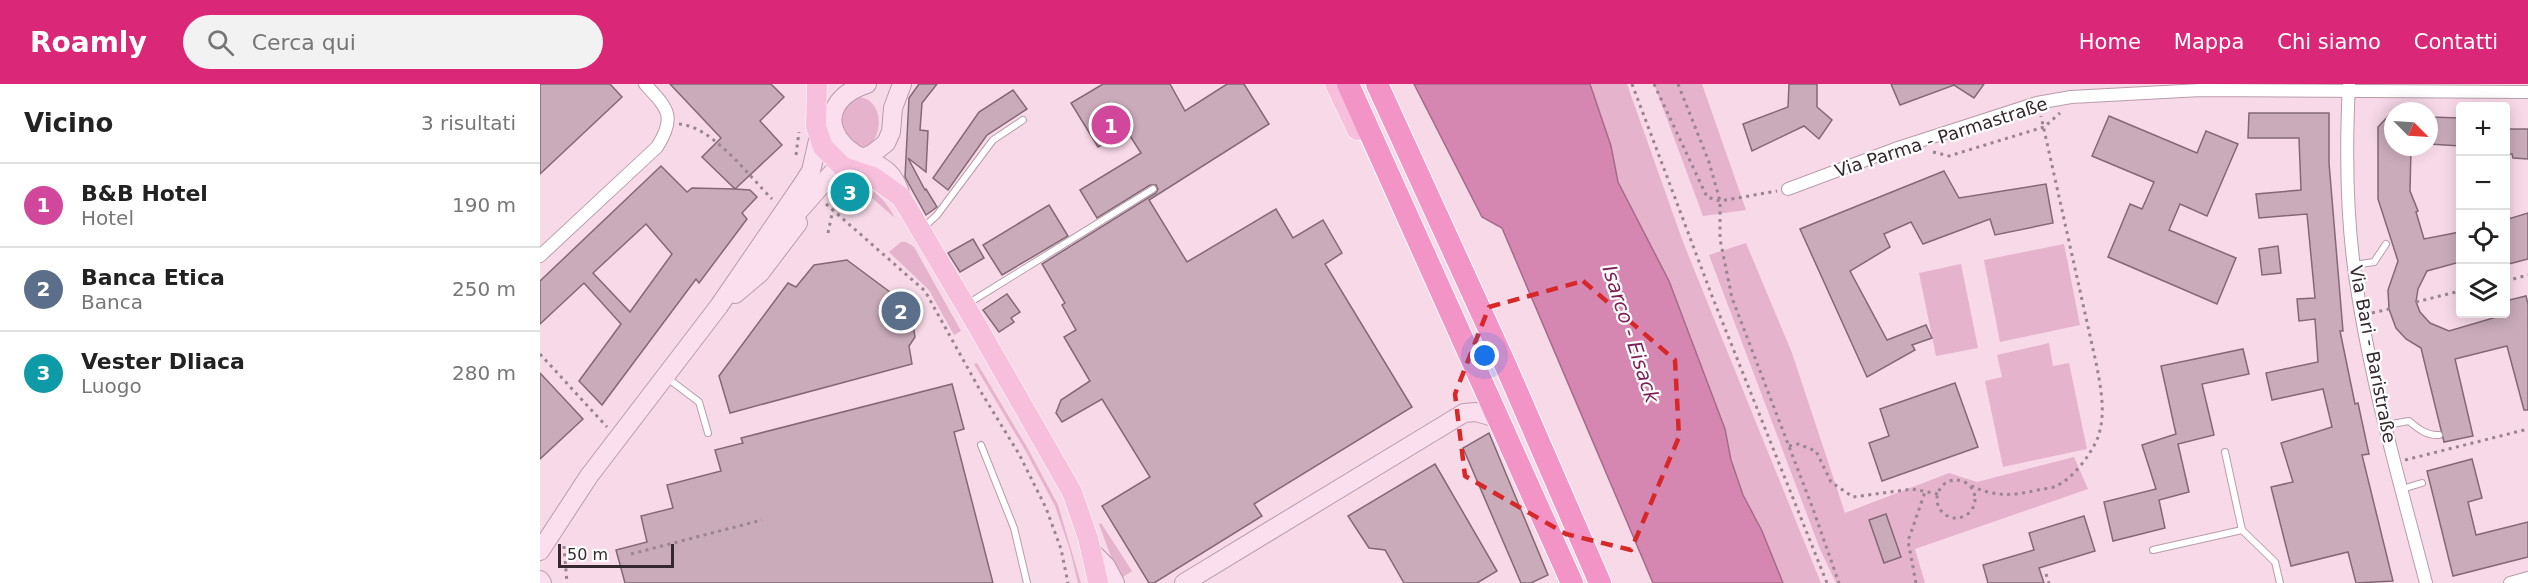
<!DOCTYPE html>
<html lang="it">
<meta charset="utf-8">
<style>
body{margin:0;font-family:"DejaVu Sans",sans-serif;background:#f2f2f2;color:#222}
.controls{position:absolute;right:18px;top:18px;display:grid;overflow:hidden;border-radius:6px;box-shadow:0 3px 15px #0003}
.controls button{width:54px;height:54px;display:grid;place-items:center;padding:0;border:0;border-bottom:2px solid #e0e0e0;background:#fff;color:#222;font:30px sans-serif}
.compass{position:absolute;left:1844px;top:18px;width:54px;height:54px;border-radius:50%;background:#fff;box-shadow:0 3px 15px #0003;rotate:114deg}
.scale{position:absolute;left:18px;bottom:15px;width:116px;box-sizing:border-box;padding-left:6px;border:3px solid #35292f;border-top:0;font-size:16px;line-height:21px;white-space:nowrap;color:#35292f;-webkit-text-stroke:4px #fff;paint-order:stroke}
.you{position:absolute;left:945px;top:272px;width:21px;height:21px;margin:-15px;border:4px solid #fff;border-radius:50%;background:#1a73e8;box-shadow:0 0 0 9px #1a73e833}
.badge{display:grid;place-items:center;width:39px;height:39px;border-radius:50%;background:#db2777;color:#fff;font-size:20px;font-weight:700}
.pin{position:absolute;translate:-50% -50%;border:3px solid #fff;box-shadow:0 2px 6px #0006}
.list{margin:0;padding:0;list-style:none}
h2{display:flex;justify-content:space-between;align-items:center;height:78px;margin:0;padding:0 24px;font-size:26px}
h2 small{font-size:20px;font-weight:400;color:#767676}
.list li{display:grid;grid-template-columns:39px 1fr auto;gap:18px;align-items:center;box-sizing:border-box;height:84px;padding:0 24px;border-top:2px solid #e0e0e0}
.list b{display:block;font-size:22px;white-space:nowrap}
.list p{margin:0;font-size:20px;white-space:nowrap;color:#767676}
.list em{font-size:20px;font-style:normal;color:#767676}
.icon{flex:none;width:33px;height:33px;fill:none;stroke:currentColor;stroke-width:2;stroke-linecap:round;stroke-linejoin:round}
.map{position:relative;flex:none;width:1988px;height:499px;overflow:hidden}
header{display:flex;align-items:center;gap:36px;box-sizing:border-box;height:84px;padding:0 30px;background:#db2777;color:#fff}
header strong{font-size:28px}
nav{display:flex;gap:33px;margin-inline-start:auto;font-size:21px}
.search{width:420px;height:54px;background:#f2f2f2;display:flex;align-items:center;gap:15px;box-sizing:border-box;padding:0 21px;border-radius:33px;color:#767676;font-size:22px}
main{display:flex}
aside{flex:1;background:#fff}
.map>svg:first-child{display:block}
</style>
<header>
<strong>Roamly</strong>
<div class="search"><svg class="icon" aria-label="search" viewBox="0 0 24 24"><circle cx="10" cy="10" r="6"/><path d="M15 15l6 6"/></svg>Cerca qui</div>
<nav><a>Home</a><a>Mappa</a><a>Chi siamo</a><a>Contatti</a></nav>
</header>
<main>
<aside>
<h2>Vicino<small>3 risultati</small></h2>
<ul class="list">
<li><span class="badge" style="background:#d1479c">1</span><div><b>B&amp;B Hotel</b><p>Hotel</p></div><em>190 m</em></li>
<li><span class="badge" style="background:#5c6f8a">2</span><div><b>Banca Etica</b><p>Banca</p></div><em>250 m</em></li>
<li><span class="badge" style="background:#0f9aa8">3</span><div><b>Vester Dliaca</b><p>Luogo</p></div><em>280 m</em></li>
</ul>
</aside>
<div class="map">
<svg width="1988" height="499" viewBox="0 0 1988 499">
<rect width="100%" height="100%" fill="#f8d9e8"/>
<g fill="#e5b3cc">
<polygon points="1050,0 1087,0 1143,158 1281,499 1243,499 1222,447 1203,411 1191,376 1185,345 1129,197 1078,98 1071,62"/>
<polygon points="1114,0 1162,0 1206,126 1163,132"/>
<path d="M 316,13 C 342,12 346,50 327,63 C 308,63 295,39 305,23 C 308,19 312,16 316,13 Z"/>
<path d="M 316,97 C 335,106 345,115 355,134 L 324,107 L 305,125 L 289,111 L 306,100 Z"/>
<polygon points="361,158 366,158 374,163 421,247 414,251 389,206 349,168"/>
<polygon points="1206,159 1252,269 1305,429 1409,389 1437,398 1534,373 1548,405 1375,465 1385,499 1296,499 1280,465 1169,171"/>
<polygon points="1524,160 1540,241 1460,258 1444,176"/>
<polygon points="1421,180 1438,264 1396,272 1379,189"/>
<polygon points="1509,259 1513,282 1529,279 1547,365 1463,383 1445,297 1462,293 1457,271"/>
<polygon points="437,279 488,365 518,421 541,499 538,499 530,466 515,422 485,366 434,280"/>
<polygon points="561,439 592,487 583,493 574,481 559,440"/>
</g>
<polygon fill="#d687b1" stroke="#a66b8a" stroke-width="1.5" points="874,0 1050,0 1071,62 1078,98 1129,197 1185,345 1191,376 1203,411 1222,447 1243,499 1113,499 962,144 942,133"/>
<g fill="#caabba" stroke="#846876" stroke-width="1.5" fill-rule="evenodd">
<polygon points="0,0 70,0 82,13 0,90"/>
<path d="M 130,0 L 231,0 L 244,13 L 220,37 L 242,61 L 195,105 L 210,106 L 217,113 L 202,129 L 207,135 L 159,199 L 156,195 L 62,321 L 39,297 L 81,240 L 44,199 L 0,240 L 0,197 L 121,82 L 147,108 L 152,104 L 195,105 L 162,73 L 181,54 ZM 106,140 L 132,170 L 90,228 L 53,189 Z"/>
<polygon points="379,0 397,0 382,19 380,46 388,47 386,88 368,74 385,106 386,105 397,123 386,131 365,93 369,14"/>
<polygon points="563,0 630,0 645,27 687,0 704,0 729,40 609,116 647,178 736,125 753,154 783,136 802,169 785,180 872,323 714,420 722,432 614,499 609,499 562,422 610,393 562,315 522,338 516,329 521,316 550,297 524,253 536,246 522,221 525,219 502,180 616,109 618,105 616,101 610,101 557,134 540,106 601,69 587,47 558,63 531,19"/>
<polygon points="1249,0 1277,0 1277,23 1292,36 1279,55 1264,42 1212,67 1203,40 1248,23"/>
<polygon points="1351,0 1444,0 1434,14 1414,1 1360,21"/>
<polygon points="473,6 487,25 447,51 408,106 393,94 439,28"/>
<polygon points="1853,27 1853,63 1871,63 1870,107 1878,127 1876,128 1884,155 1920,148 1920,178 1887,187 1878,205 1876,218 1880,228 1890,239 1909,247 1960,232 1959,230 1965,230 1965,217 1986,212 1988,220 1988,326 1984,326 1967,262 1915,275 1933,352 1904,358 1881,264 1866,255 1856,244 1849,225 1848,206 1858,177 1838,115 1838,43"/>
<polygon points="1709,29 1789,29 1789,79 1803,247 1800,247 1815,320 1818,319 1829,370 1822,371 1853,497 1816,499 1808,468 1751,482 1731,403 1753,398 1741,359 1792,343 1783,305 1732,316 1726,289 1778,278 1775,235 1759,237 1757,215 1775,214 1767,130 1719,134 1716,110 1761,106 1759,54 1708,54"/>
<polygon points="1569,32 1657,69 1666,47 1698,60 1667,132 1640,120 1629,146 1696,174 1677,220 1568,173 1590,120 1602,125 1614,98 1552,72"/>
<polygon points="1889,33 1920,34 1920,62 1889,60"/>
<polygon points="1965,45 1988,45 1988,75 1973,74 1972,70 1965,70"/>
<polygon points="1404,87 1419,114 1506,100 1513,139 1455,151 1450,135 1383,160 1371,138 1344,150 1350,163 1310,187 1347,256 1386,241 1392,254 1372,261 1375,266 1327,293 1260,145"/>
<polygon points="509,121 528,152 462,191 443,161"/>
<polygon points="1988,129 1988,175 1965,181 1965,136"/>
<polygon points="433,155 444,174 420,188 408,169"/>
<polygon points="1738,162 1741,189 1722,191 1719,165"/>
<polygon points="307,176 370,223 375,253 369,262 372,280 190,329 179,292 248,199 256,203 274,181"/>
<polygon points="467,210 480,228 471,234 474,238 459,248 443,226"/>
<polygon points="1703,265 1709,290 1662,300 1674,351 1638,360 1649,408 1619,416 1625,444 1573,457 1564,418 1616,405 1602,361 1636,350 1621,282"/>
<polygon points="0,289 43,335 0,375"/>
<polygon points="1415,299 1438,363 1342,397 1329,359 1349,352 1340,325"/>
<polygon points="412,300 424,345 414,348 453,499 85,499 76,466 107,458 101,432 133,424 127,401 181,387 175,366 203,359 201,354"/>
<polygon points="949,349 1008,491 991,499 981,499 923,364"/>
<polygon points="1932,375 1942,414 1928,418 1936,451 1988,438 1988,473 1913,492 1887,387"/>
<polygon points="895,380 957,487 937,499 864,499 845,466 829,464 808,432"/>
<polygon points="1346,430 1361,473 1344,479 1329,436"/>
<polygon points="1544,432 1555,467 1499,484 1504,499 1448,499 1443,481 1494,466 1489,449"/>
</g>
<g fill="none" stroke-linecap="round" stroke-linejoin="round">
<g stroke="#b99caa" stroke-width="8">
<g id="service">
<polyline points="383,144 397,131 453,56 483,36"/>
<polyline points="1814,181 1834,178 1846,160"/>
<polyline points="429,219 613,105"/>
<polyline points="126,293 159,318 168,349"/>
<path d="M 1846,341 L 1869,337 C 1877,344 1887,352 1899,351"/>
<polyline points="441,361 474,444 487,499"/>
<polyline points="1685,368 1702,446"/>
<polyline points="1862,405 1882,399"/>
<polyline points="1613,466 1702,446 1735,478 1740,499"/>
</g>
</g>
<g stroke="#b99caa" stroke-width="14">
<g id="minor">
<path d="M 1809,0 C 1806,60 1806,123 1814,183 C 1828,290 1859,395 1886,499"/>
<polyline points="1248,105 1355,65 1497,19 1531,13 1661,6 1988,8"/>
<path d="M 0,172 L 117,63 C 137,32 127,24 105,0"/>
<polyline points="1970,499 1988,494"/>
</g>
</g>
<g stroke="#b99caa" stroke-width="20">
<g id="secondary">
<path d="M 327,0 C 299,9 280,32 302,59 C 321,82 352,73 361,113"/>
<polyline points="243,145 293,88 332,70 346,59 351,48 353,24 362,0"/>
<polyline points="195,210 220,189 258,139"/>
<polyline points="0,467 49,392 179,222 262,101 271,87 279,52"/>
<polyline points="551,467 566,482 575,499"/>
<polyline points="0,496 2,499"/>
<polyline points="644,499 924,329 936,328 950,332"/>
</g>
</g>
<g stroke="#fff" stroke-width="21">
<g id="primary">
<polyline points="277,0 276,43 283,63 303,83 333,93 361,113 431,231 532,408 548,454 558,499"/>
<polyline points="795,0 817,46"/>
</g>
</g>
<g stroke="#fff" stroke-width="24">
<g id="motorway">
<polyline points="808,0 1032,499"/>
<polyline points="837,0 965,280 1060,499"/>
</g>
</g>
<g stroke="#9a848f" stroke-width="3" stroke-dasharray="3 4.5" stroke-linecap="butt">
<polyline points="1092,0 1172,212 1287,499"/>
<polyline points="1114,0 1167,113 1180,117 1237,107"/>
<polyline points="1138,0 1169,78 1180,117 1180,155 1192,214 1273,425 1299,499"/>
<path d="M 139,40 C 172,42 209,92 232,115"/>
<polyline points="1393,68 1409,72 1504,43 1520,29"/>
<polyline points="256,71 259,48"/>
<polyline points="286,120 385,207 441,308 479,370 506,424 521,465 528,499"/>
<polyline points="288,149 293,125"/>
<polyline points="1966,197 1988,191"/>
<polyline points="1876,218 1920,207"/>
<polyline points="1832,229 1849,225"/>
<polyline points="0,270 67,343"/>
<polyline points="1249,362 1258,360 1276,367 1291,398 1313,413 1372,405 1398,410"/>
<polyline points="1865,376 1988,345"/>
<circle cx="1416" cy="415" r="19"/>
<path d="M 1431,402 C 1456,413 1471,412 1498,406 C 1504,404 1511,405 1516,402 C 1533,395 1552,369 1558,353 C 1566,330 1561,306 1557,283 L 1501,32"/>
<polyline points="24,462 27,499"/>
<polyline points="91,470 222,436"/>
<polyline points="1506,490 1509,499"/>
<polyline points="1376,499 1368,457 1385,408"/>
</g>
<use href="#service" stroke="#fff" stroke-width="6"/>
<use href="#minor" stroke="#fff" stroke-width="12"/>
<use href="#secondary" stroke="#fbdfee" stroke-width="18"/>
<use href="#primary" stroke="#f8bfdd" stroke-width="20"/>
<use href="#motorway" stroke="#f394c7" stroke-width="22"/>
</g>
<path fill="none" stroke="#d62828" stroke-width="4.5" stroke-dasharray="12 8" stroke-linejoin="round" d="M 1043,197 L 1135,276 L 1139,353 L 1091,466 L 1026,450 L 925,392 L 915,310 L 949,223 Z"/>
<g text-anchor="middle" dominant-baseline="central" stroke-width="4.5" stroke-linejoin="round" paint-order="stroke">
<g font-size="18" fill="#35292f" stroke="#fff">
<text transform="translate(1401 53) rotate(-18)">Via Parma - Parmastraße</text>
<text transform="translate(1833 270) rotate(79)">Via Bari - Baristraße</text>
</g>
<g font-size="20" font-style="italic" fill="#7b1f58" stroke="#fff">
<text transform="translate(1091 250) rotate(72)">Isarco - Eisack</text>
</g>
</g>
</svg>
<div class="controls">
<button>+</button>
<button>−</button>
<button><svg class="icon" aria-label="locate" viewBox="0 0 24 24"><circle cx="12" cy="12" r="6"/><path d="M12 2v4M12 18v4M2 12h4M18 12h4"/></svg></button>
<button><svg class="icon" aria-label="layers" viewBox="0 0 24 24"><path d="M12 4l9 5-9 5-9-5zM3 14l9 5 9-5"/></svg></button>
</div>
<svg class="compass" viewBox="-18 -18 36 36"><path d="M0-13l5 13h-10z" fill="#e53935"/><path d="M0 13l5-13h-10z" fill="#767676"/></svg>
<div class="scale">50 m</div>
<div class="you"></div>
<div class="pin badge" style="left:571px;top:41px;background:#d1479c">1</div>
<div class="pin badge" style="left:361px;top:227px;background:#5c6f8a">2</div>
<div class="pin badge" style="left:310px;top:108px;background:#0f9aa8">3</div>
</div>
</main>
